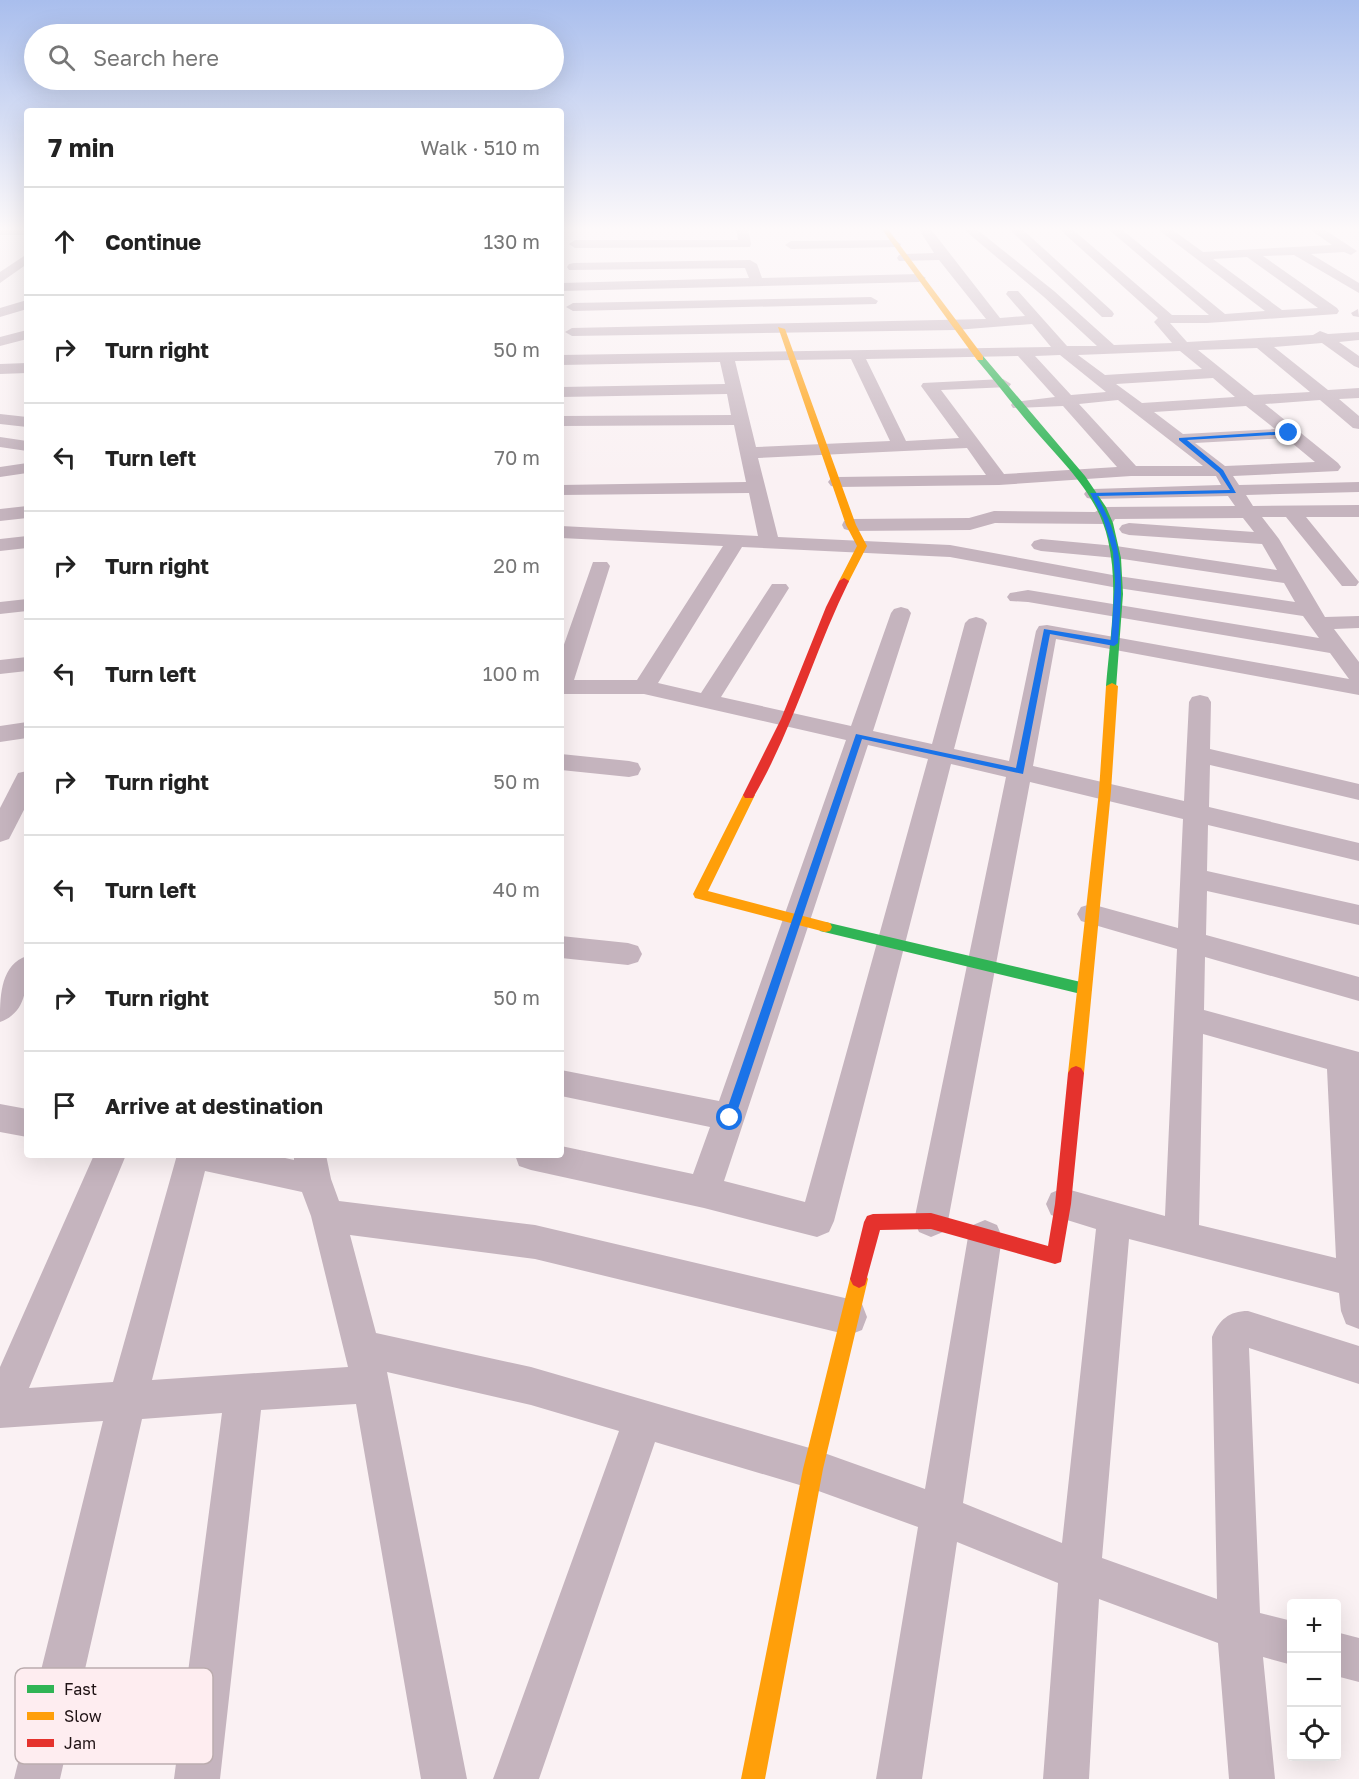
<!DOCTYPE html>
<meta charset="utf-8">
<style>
body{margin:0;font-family:"Golos Text",sans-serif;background:#f2f2f2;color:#222}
.controls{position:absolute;right:18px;bottom:18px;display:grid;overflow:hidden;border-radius:6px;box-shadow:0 6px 24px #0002}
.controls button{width:54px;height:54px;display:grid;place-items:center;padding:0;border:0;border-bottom:2px solid #e0e0e0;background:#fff;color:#222;font:30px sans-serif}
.stop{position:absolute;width:18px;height:18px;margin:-14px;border:4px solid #1a73e8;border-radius:50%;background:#fff}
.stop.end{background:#1a73e8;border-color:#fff;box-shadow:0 2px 6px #0008}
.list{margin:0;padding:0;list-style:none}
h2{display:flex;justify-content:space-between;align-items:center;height:78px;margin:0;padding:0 24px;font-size:26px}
h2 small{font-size:20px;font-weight:400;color:#767676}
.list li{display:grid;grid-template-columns:39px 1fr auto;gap:18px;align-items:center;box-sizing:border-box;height:108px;padding:0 24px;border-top:2px solid #e0e0e0}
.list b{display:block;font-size:22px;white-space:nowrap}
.list em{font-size:20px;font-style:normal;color:#767676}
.icon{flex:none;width:33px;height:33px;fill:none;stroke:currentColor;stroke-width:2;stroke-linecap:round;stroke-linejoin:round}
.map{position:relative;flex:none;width:1359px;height:1779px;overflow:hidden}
.search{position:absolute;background:#fff;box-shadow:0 6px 24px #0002;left:24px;top:24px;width:540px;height:66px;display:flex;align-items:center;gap:15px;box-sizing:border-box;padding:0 21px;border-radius:33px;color:#767676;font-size:22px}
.panel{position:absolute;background:#fff;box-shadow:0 6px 24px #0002;left:24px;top:108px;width:540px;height:1050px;border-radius:6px}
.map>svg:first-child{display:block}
</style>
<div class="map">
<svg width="1359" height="1779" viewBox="0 0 1359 1779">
<rect width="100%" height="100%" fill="#faf1f3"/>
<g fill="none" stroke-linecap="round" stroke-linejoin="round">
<g fill="#c5b4be" fill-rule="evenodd">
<rect x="0" y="228" width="27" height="7"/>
<polygon points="736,228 748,228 751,244 750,247 575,248 569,244 575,240 738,240"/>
<path d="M 918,228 L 930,228 L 1000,318 L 1025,316 L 1006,294 L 1008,291 L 1018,291 L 1067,346 L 1097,346 L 1044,297 L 962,228 L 975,228 L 1054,291 L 1114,345 L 1172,343 L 1154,322 L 1158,318 L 1058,228 L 1071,228 L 1172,315 L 1209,315 L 1107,228 L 1120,228 L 1225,314 L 1265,311 L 1156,228 L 1170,228 L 1203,252 L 1332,245 L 1308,228 L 1322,228 L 1357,251 L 1351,255 L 1344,252 L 1311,254 L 1359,283 L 1359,293 L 1294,255 L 1263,256 L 1337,308 L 1339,311 L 1337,314 L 1207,323 L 1170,323 L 1187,342 L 1313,335 L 1320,331 L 1328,334 L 1359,332 L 1359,340 L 1339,342 L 1359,356 L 1359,368 L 1354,366 L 1322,343 L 1274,347 L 1328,390 L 1359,388 L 1359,398 L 1339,399 L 1359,416 L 1359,429 L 1353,428 L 1320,400 L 1265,404 L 1338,463 L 1341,467 L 1338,471 L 1233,476 L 1239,485 L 1359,482 L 1359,492 L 1246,495 L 1253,506 L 1359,505 L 1359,517 L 1306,517 L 1359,582 L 1356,586 L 1342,586 L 1286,517 L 1262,517 L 1279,539 L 1325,617 L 1359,616 L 1359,628 L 1334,629 L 1359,662 L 1359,695 L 1056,639 L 1033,766 L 1184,801 L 1189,702 L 1192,697 L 1200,695 L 1208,697 L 1211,702 L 1210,749 L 1359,784 L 1359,800 L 1210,765 L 1209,807 L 1359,843 L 1359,861 L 1208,825 L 1207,871 L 1359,905 L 1359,925 L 1207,891 L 1206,935 L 1359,977 L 1359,1001 L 1205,957 L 1204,1010 L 1359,1052 L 1359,1329 L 1346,1324 L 1341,1311 L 1339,1293 L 1129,1239 L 1102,1558 L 1217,1599 L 1212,1337 C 1219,1320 1229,1311 1248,1311 L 1359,1346 L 1359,1384 L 1249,1348 L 1260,1613 L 1292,1621 L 1292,1665 L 1263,1657 L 1275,1779 L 1229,1779 L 1218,1643 L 1099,1599 L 1089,1779 L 1043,1779 L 1058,1583 L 957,1542 L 922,1779 L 876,1779 L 918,1527 L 813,1489 L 655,1442 L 539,1779 L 493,1779 L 619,1431 L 531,1405 L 387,1372 L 467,1779 L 421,1779 L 356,1404 L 261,1410 L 220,1779 L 174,1779 L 222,1413 L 142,1419 L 60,1779 L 14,1779 L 103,1421 L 0,1428 L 0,1367 L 94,1155 L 126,1155 L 29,1388 L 113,1382 L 177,1155 L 272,1155 L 294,1160 L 294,1155 L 326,1155 L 331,1179 L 339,1201 L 535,1225 L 849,1299 L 862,1304 L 867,1317 L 862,1330 L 849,1335 L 535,1259 L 350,1235 L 376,1333 L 531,1367 L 813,1449 L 925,1489 L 968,1237 L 973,1225 L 985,1220 L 997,1225 L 1002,1237 L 963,1503 L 1062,1543 L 1096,1229 L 1051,1215 L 1046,1204 L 1051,1193 L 1063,1188 L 1165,1216 L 1177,949 L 1081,921 L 1077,914 L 1081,907 L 1091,904 L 1178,928 L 1183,819 L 1030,782 L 948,1221 L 943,1232 L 931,1237 L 919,1232 L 914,1221 L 1006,777 L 951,764 L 834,1221 L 829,1232 L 817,1237 L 704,1208 L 531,1170 L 519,1166 L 515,1155 L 561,1155 L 561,1146 L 693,1174 L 710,1127 L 561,1096 L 561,1070 L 719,1101 L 846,740 L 644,694 L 561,694 L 561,653 L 593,562 L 607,562 L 610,566 L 574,680 L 637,680 L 723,546 L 561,538 L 561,526 L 758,536 L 749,493 L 561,495 L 561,485 L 746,482 L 734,425 L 561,426 L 562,416 L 731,415 L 727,394 L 561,397 L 561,387 L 725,384 L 720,362 L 561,365 L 561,355 L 1051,347 L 1032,324 L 956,330 L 572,336 L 565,332 L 572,328 L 986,319 L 939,260 L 899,261 L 897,258 L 899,255 L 904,254 L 934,253 ZM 1247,257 L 1318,308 L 1282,310 L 1213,259 ZM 1257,348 L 1310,392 L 1254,395 L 1198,350 ZM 1180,351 L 1202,369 L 1105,375 L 1078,355 ZM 1060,355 L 1106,392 L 1071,395 L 1035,356 ZM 1018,356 L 1055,397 L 1013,402 L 1011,405 L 1013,408 L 1063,406 L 1117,467 L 1004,474 L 941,390 L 1009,387 L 1011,384 L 1003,379 L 923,383 L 921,386 L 959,438 L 906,441 L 866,359 ZM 851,359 L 890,441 L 756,447 L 735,361 ZM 1213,378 L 1235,397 L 1142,403 L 1116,384 ZM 1118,400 L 1203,466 L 1136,466 L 1079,404 ZM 1246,406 L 1275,429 L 1183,434 L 1154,412 ZM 1286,438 L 1315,462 L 1225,466 L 1195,443 ZM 967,448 L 986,475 L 837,477 L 831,478 L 828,482 L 831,486 L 837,487 L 999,485 L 1131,476 L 1216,476 L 1221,485 L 1093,489 L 1087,490 L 1084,494 L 1087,498 L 1093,499 L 1228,496 L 1235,506 L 1104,507 L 1095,512 L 994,511 L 969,518 L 851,519 L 844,521 L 842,525 L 844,529 L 851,531 L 970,530 L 995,523 L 1106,524 L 1113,522 L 1115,519 L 1243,518 L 1254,532 L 1129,523 L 1122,525 L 1119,529 L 1122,533 L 1129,535 L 1262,544 L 1277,570 L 1116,546 L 1041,539 L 1034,541 L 1031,545 L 1034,549 L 1041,551 L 1116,558 L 1284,583 L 1295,602 L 1118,576 L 950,545 L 778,537 L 758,458 ZM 742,547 L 950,557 L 1118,588 L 1303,616 L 1319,638 L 1028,590 L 1010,593 L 1007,597 L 1010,601 L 1028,602 L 1330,653 L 1349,679 L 1047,625 L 1039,626 L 1036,631 L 1009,761 L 954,749 L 987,623 L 983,619 L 976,617 L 969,619 L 965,623 L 932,744 L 873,731 L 911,613 L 908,609 L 901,607 L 894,609 L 891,613 L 851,726 L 721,697 L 789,588 L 786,584 L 772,584 L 701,693 L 658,683 ZM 868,745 L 928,759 L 805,1202 L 724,1181 ZM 1203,1034 L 1327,1069 L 1336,1258 L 1199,1225 ZM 205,1171 L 302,1192 L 311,1216 L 348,1367 L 152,1380 Z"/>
<polygon points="1008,228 1021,228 1112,311 1114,314 1112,317 1102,317"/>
<polygon points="895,240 901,244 900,247 791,249 785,245 791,241"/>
<polygon points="27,254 27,264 0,283 0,272"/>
<polygon points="750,260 757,264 762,278 919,274 926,278 919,282 561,291 561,283 749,278 745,268 569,270 567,267 569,264 574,263"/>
<polygon points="871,297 878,301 876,304 573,311 566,307 573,303"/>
<polygon points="27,300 27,309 0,317 0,308"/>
<polygon points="1358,309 1359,317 1353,316 1351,313"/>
<polygon points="27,330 27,339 0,346 0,337"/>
<polygon points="27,363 27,373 0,374 0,364"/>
<polygon points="0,414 27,417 27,427 0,424"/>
<polygon points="0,437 27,441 27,451 0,447"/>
<polygon points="27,463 27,473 0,477 0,467"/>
<polygon points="27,506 27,518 0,521 0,509"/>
<polygon points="27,536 27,548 0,551 0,539"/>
<polygon points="27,599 27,611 0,614 0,602"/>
<polygon points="27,657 27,671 0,674 0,660"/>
<polygon points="27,722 27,738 0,742 0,726"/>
<polygon points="561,754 629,761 638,763 641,769 638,775 629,777 561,770"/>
<polygon points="27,771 27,804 9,839 0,842 0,808 18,773"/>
<polygon points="561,936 628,943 638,946 642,954 638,962 628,965 561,958"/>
<path d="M 27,956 C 27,981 29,1012 0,1022 C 0,997 0,965 27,956 Z"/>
<polygon points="0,1104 27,1109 27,1137 0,1132"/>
<polygon points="1336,1632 1359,1638 1359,1682 1336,1676"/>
</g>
<g fill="#30b455" fill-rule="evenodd">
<path d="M 977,356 L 983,356 L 1085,476 L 1106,507 L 1113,523 L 1121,558 L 1123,594 L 1116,688 L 1112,689 L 1106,686 C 1110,638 1119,588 1108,540 C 1098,494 1062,462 1032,427 C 1013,405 996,382 977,360 Z"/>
<polygon points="825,922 1085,983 1090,985 1092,989 1090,993 1085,995 820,931 818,927 820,923"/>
</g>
<g fill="#ff9f0a" fill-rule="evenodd">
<polygon points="881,228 887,228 983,356 983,360 977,360"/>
<polygon points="778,327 785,329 856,525 867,546 848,583 840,583 839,581 857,546 846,525"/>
<polygon points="1112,683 1118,686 1111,791 1084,1073 1081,1078 1076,1080 1071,1078 1068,1073 1099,791 1106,686"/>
<polygon points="749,791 755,795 708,891 830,923 832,927 830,931 825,932 695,898 693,894 743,795"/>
<polygon points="859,1270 865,1273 868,1279 823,1469 765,1779 741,1779 803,1469 850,1279 853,1273"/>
</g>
<g fill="#e5322d" fill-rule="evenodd">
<path d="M 844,578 L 849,581 C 814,652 793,729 753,798 L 745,798 L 743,795 L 781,719 L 826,607 L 839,581 Z"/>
<polygon points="1076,1066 1081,1068 1084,1073 1071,1204 1061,1262 1055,1264 931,1229 880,1230 865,1285 859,1288 853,1285 850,1279 864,1222 867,1216 873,1214 931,1213 1048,1246 1055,1204 1068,1073 1071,1068"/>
</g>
</g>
<linearGradient id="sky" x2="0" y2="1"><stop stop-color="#a9beed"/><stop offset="0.48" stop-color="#fdf9fa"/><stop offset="1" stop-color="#fdf9fa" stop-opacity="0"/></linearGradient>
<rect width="1359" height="477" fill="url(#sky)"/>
<path fill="#1a73e8" d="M 1289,431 L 1291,434 L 1187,440 L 1223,470 L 1236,493 L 1097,496 C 1127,548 1122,586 1118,643 L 1114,646 L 1050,634 L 1023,774 L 862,739 L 735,1118 L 730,1123 L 726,1121 L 724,1118 L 856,734 L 1016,768 L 1044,629 L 1111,640 L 1115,582 L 1113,552 L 1103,518 L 1090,493 L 1230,490 L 1219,473 L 1179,440 L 1179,438 Z"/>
<rect x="15" y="1668" width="198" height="96" rx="9" fill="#feedf0" stroke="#bbacae" stroke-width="1.5"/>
<rect x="27" y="1685" width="27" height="8" fill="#30b455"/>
<rect x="27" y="1712" width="27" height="8" fill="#ff9f0a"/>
<rect x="27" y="1739" width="27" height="8" fill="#e5322d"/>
<g font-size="16" fill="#201315">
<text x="64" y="1695">Fast</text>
<text x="64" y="1722">Slow</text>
<text x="64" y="1749">Jam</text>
</g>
</svg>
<div class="controls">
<button>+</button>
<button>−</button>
<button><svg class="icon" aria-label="locate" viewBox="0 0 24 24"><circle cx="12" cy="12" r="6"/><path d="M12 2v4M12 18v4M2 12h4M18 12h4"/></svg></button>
</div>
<div class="stop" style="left:730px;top:1118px"></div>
<div class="stop end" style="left:1289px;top:433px"></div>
<div class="search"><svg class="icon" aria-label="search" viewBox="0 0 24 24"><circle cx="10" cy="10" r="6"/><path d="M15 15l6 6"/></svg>Search here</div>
<section class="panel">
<h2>7 min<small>Walk · 510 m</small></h2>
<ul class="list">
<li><svg class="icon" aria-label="ahead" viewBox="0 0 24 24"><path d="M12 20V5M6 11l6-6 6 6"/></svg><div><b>Continue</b></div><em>130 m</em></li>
<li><svg class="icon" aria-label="right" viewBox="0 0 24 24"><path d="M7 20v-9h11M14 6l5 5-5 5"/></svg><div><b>Turn right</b></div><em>50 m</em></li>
<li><svg class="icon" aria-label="left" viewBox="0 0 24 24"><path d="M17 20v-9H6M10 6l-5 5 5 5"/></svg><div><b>Turn left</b></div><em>70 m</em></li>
<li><svg class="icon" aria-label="right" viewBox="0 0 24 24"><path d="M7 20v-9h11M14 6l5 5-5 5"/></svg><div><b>Turn right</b></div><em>20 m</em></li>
<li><svg class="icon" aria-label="left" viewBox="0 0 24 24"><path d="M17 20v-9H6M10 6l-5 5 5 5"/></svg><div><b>Turn left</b></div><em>100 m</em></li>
<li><svg class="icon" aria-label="right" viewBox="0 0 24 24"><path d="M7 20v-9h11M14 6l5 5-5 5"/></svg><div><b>Turn right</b></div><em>50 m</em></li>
<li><svg class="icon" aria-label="left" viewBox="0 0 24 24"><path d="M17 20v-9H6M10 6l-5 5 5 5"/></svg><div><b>Turn left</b></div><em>40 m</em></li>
<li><svg class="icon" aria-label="right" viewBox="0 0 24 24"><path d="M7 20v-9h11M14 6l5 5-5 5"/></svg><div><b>Turn right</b></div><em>50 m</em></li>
<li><svg class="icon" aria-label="arrive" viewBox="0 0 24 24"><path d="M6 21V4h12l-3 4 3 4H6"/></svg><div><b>Arrive at destination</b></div></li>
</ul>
</section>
</div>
